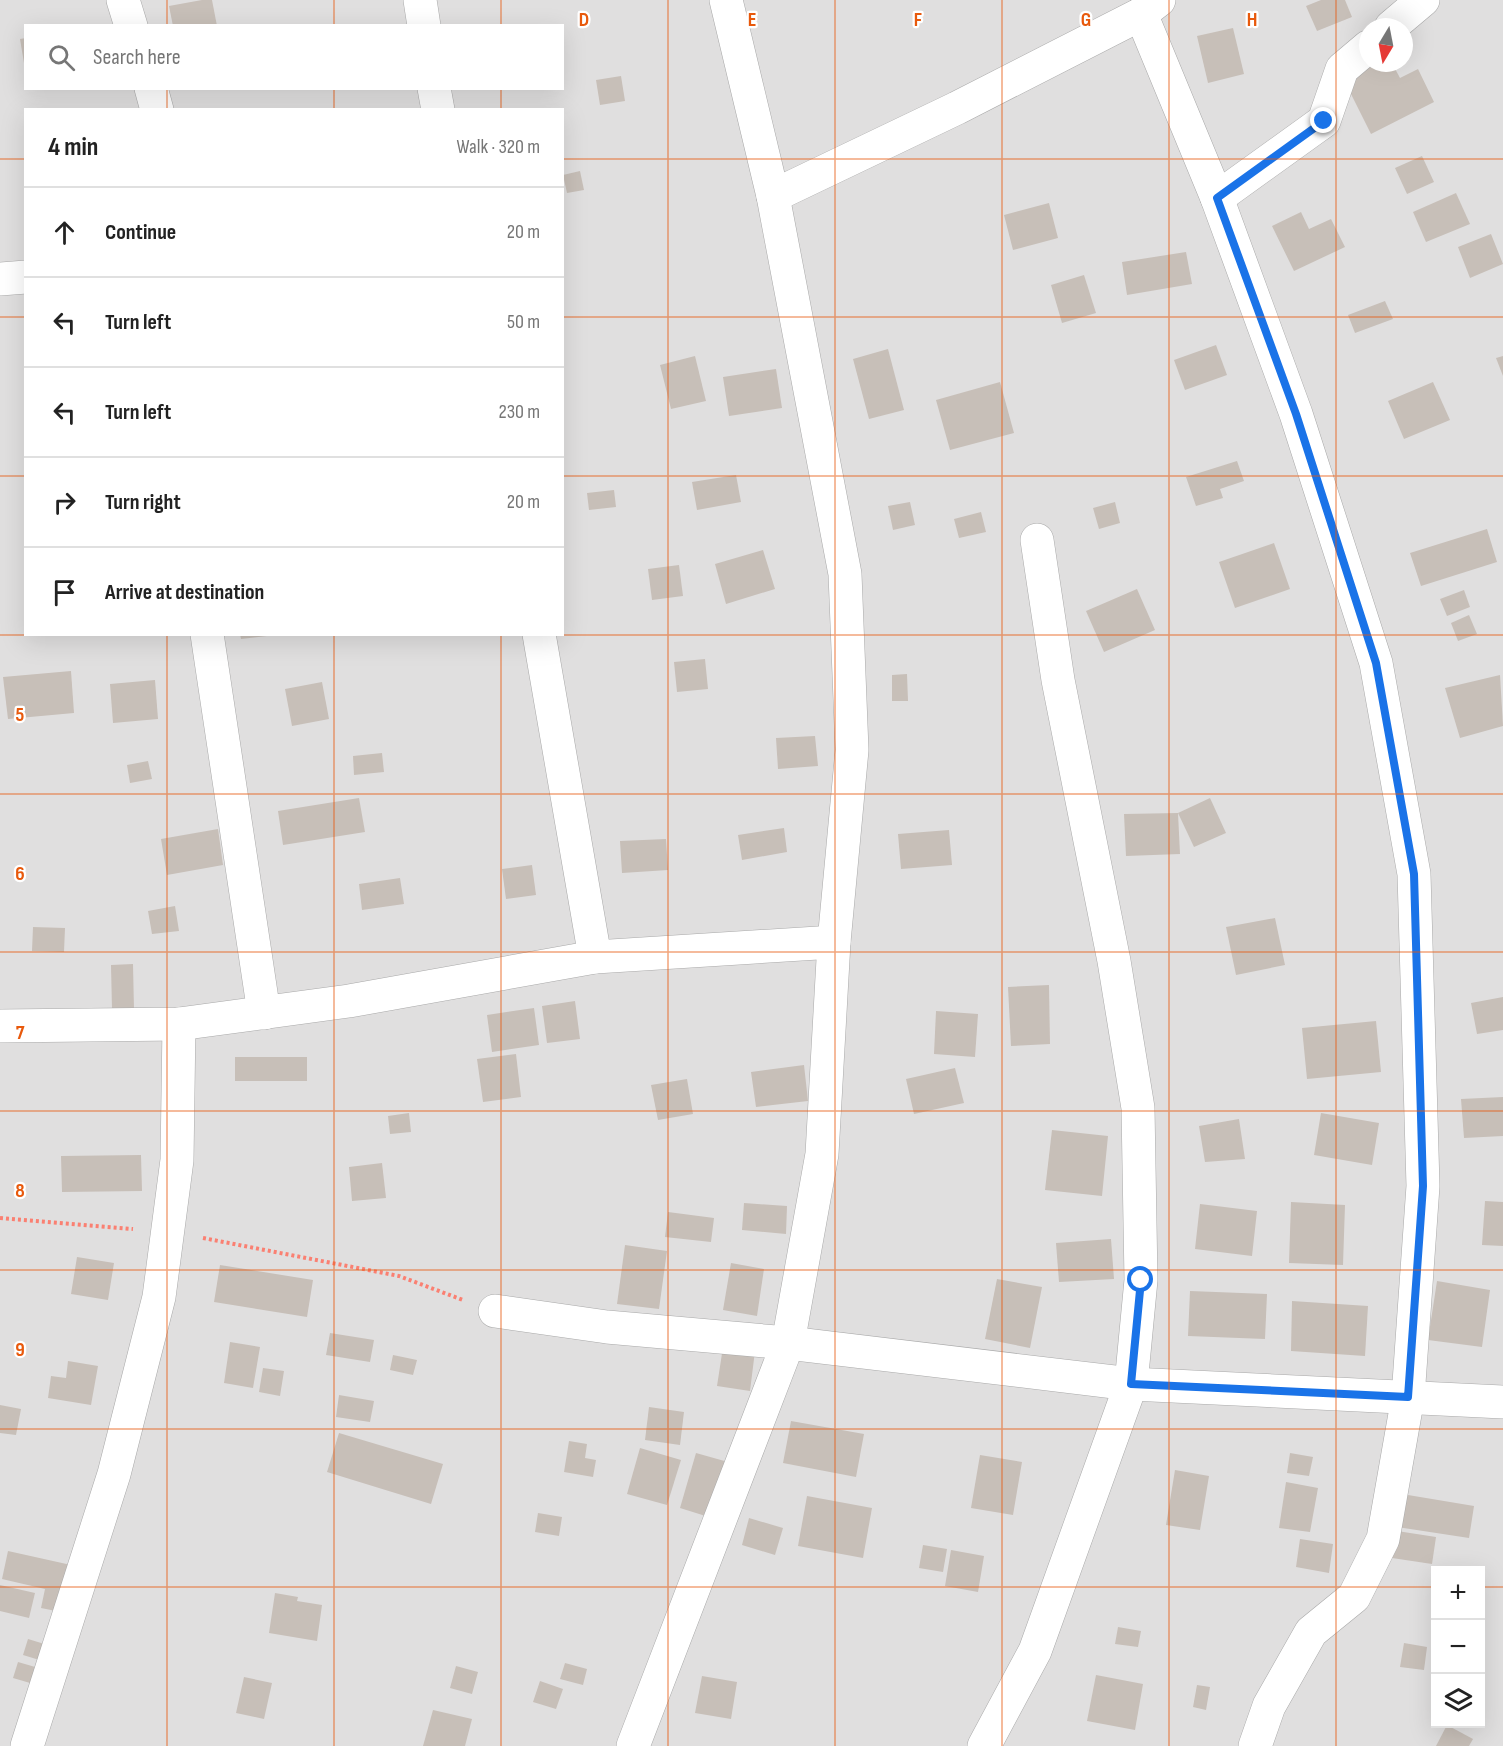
<!DOCTYPE html>
<meta charset="utf-8">
<style>
body{margin:0;font-family:"Sofia Sans Condensed",sans-serif;background:#f2f2f2;color:#222}
.controls{position:absolute;right:18px;bottom:18px;display:grid;overflow:hidden;border-radius:0px;box-shadow:0 6px 24px #0002}
.controls button{width:54px;height:54px;display:grid;place-items:center;padding:0;border:0;border-bottom:2px solid #e0e0e0;background:#fff;color:#222;font:30px sans-serif}
.compass{position:absolute;left:1359px;top:18px;width:54px;height:54px;border-radius:50%;background:#fff;box-shadow:0 6px 24px #0002;rotate:190deg}
.stop{position:absolute;width:18px;height:18px;margin:-14px;border:4px solid #1a73e8;border-radius:50%;background:#fff}
.stop.end{background:#1a73e8;border-color:#fff;box-shadow:0 2px 6px #0008}
.list{margin:0;padding:0;list-style:none}
h2{display:flex;justify-content:space-between;align-items:center;height:78px;margin:0;padding:0 24px;font-size:26px}
h2 small{font-size:20px;font-weight:400;color:#767676}
.list li{display:grid;grid-template-columns:39px 1fr auto;gap:18px;align-items:center;box-sizing:border-box;height:90px;padding:0 24px;border-top:2px solid #e0e0e0}
.list b{display:block;font-size:22px;white-space:nowrap}
.list em{font-size:20px;font-style:normal;color:#767676}
.icon{flex:none;width:33px;height:33px;fill:none;stroke:currentColor;stroke-width:2;stroke-linecap:round;stroke-linejoin:round}
.map{position:relative;flex:none;width:1503px;height:1746px;overflow:hidden}
.search{position:absolute;background:#fff;box-shadow:0 6px 24px #0002;left:24px;top:24px;width:540px;height:66px;display:flex;align-items:center;gap:15px;box-sizing:border-box;padding:0 21px;border-radius:0px;color:#767676;font-size:22px}
.panel{position:absolute;background:#fff;box-shadow:0 6px 24px #0002;left:24px;top:108px;width:540px;height:528px;border-radius:0px}
.map>svg:first-child{display:block}
</style>
<div class="map">
<svg width="1503" height="1746" viewBox="0 0 1503 1746">
<rect width="100%" height="100%" fill="#f2efe9"/>
<path fill="#e0dfdf" fill-rule="evenodd" d="M 0,0 L 1503,0 L 1503,1746 L 0,1746 ZM 26,26 L 562,26 L 562,88 L 26,88 ZM 1368,27 L 1404,27 L 1404,63 L 1368,63 ZM 26,110 L 562,110 L 562,634 L 26,634 ZM 1436,1570 L 1480,1570 L 1480,1724 L 1436,1724 Z"/>
<g fill="#c7bfb8">
<polygon points="202,0 212,0 217,26 173,26 169,6"/>
<polygon points="1321,0 1345,0 1352,17 1317,31 1306,6"/>
<polygon points="1233,28 1244,74 1208,83 1197,36"/>
<polygon points="26,38 26,63 24,63 20,39"/>
<polygon points="1379,63 1392,63 1400,78 1418,69 1434,102 1371,134 1344,80"/>
<polygon points="621,76 625,101 600,105 596,80"/>
<polygon points="1422,156 1434,182 1407,194 1395,168"/>
<polygon points="580,171 584,190 567,193 563,175"/>
<polygon points="1456,193 1470,224 1426,242 1413,212"/>
<polygon points="1049,203 1058,238 1013,250 1004,215"/>
<polygon points="1301,212 1309,229 1331,219 1345,247 1294,271 1272,226"/>
<polygon points="1491,234 1503,264 1470,278 1458,247"/>
<polygon points="1186,252 1192,284 1127,295 1122,262"/>
<polygon points="1084,275 1096,313 1062,323 1051,285"/>
<polygon points="1385,301 1393,319 1355,333 1348,315"/>
<polygon points="1216,345 1227,375 1185,390 1174,360"/>
<polygon points="888,349 904,410 869,419 853,359"/>
<polygon points="695,356 706,401 671,409 660,365"/>
<polygon points="1503,356 1503,376 1496,358"/>
<polygon points="776,369 782,408 729,416 723,377"/>
<polygon points="1000,382 1014,433 950,450 936,400"/>
<polygon points="1433,382 1450,420 1404,439 1388,401"/>
<polygon points="1237,461 1244,481 1220,489 1223,498 1196,506 1186,477"/>
<polygon points="736,475 741,502 697,510 692,482"/>
<polygon points="614,490 616,507 589,510 587,493"/>
<polygon points="910,502 915,525 893,530 888,506"/>
<polygon points="1115,502 1120,523 1099,529 1093,508"/>
<polygon points="981,512 986,532 959,538 954,519"/>
<polygon points="1487,529 1497,562 1421,586 1410,553"/>
<polygon points="1274,543 1290,589 1235,608 1219,562"/>
<polygon points="763,550 775,589 726,604 715,564"/>
<polygon points="679,565 683,596 652,600 648,569"/>
<polygon points="1137,589 1155,630 1104,652 1086,611"/>
<polygon points="1464,590 1470,607 1447,616 1440,599"/>
<polygon points="1469,615 1477,634 1458,641 1451,623"/>
<polygon points="240,634 267,634 267,636 241,639"/>
<polygon points="705,659 708,689 677,692 674,662"/>
<polygon points="71,671 74,713 8,719 3,677"/>
<polygon points="907,674 908,701 892,701 892,675"/>
<polygon points="1500,675 1503,726 1460,738 1445,688"/>
<polygon points="155,680 158,719 113,723 110,684"/>
<polygon points="322,682 329,719 292,726 285,689"/>
<polygon points="815,736 818,766 778,769 776,738"/>
<polygon points="382,753 384,772 354,775 353,756"/>
<polygon points="148,761 152,779 130,783 127,765"/>
<polygon points="359,798 365,832 283,845 278,811"/>
<polygon points="1210,798 1226,833 1194,847 1178,813"/>
<polygon points="1178,813 1180,854 1126,856 1124,814"/>
<polygon points="784,828 787,852 742,860 738,835"/>
<polygon points="218,829 223,865 167,875 161,839"/>
<polygon points="949,830 952,865 901,869 898,834"/>
<polygon points="666,839 668,870 622,873 620,841"/>
<polygon points="532,865 536,895 506,899 502,869"/>
<polygon points="400,878 404,904 362,910 359,884"/>
<polygon points="175,906 179,931 152,934 148,911"/>
<polygon points="1275,918 1285,965 1236,975 1226,927"/>
<polygon points="33,927 65,928 64,952 32,951"/>
<polygon points="133,964 134,1010 112,1010 111,965"/>
<polygon points="1049,985 1050,1044 1011,1046 1008,987"/>
<polygon points="1503,997 1503,1030 1477,1034 1471,1003"/>
<polygon points="575,1001 580,1039 547,1043 542,1006"/>
<polygon points="534,1008 539,1045 492,1052 487,1015"/>
<polygon points="936,1011 978,1014 975,1057 934,1054"/>
<polygon points="1376,1021 1381,1072 1307,1079 1302,1028"/>
<polygon points="516,1054 521,1097 483,1102 477,1059"/>
<rect x="235" y="1057" width="72" height="24"/>
<polygon points="804,1065 808,1101 756,1107 751,1072"/>
<polygon points="955,1068 964,1103 914,1114 906,1079"/>
<polygon points="687,1079 693,1114 658,1120 651,1085"/>
<polygon points="1503,1097 1503,1136 1464,1138 1461,1099"/>
<polygon points="409,1113 411,1132 390,1134 388,1116"/>
<polygon points="1321,1113 1379,1123 1372,1165 1314,1155"/>
<polygon points="1239,1119 1245,1159 1205,1162 1199,1126"/>
<polygon points="1052,1130 1108,1136 1102,1196 1045,1190"/>
<polygon points="141,1155 142,1191 62,1192 61,1156"/>
<polygon points="382,1163 386,1198 352,1201 349,1167"/>
<polygon points="1485,1201 1503,1202 1503,1246 1482,1245"/>
<polygon points="1291,1202 1345,1205 1343,1265 1289,1263"/>
<polygon points="744,1203 787,1206 786,1234 742,1230"/>
<polygon points="1200,1204 1257,1211 1252,1256 1195,1249"/>
<polygon points="668,1212 714,1218 711,1242 665,1237"/>
<polygon points="1111,1239 1114,1279 1059,1282 1056,1243"/>
<polygon points="625,1245 667,1251 659,1309 617,1304"/>
<polygon points="77,1257 114,1263 108,1300 71,1294"/>
<polygon points="731,1263 764,1269 757,1316 723,1310"/>
<polygon points="220,1265 313,1280 307,1317 214,1302"/>
<polygon points="997,1279 1042,1287 1030,1348 985,1339"/>
<polygon points="1437,1281 1490,1290 1482,1347 1428,1340"/>
<polygon points="1190,1291 1267,1294 1265,1339 1188,1336"/>
<polygon points="1292,1301 1368,1306 1365,1356 1291,1351"/>
<polygon points="330,1333 374,1340 370,1362 326,1355"/>
<polygon points="230,1342 260,1347 253,1388 224,1383"/>
<polygon points="723,1347 755,1351 750,1391 717,1386"/>
<polygon points="393,1355 417,1360 413,1375 390,1370"/>
<polygon points="68,1361 98,1366 91,1405 48,1398 51,1376 66,1378"/>
<polygon points="263,1368 284,1371 280,1396 259,1392"/>
<polygon points="339,1395 374,1401 370,1422 336,1417"/>
<polygon points="0,1405 21,1409 16,1435 0,1433"/>
<polygon points="649,1407 684,1412 680,1445 645,1440"/>
<polygon points="791,1421 864,1434 856,1477 783,1463"/>
<polygon points="339,1433 443,1464 431,1504 327,1472"/>
<polygon points="569,1441 587,1444 585,1458 596,1460 593,1477 564,1472"/>
<polygon points="640,1448 681,1460 667,1505 627,1494"/>
<polygon points="696,1453 728,1462 712,1518 680,1508"/>
<polygon points="1290,1453 1313,1457 1309,1476 1287,1473"/>
<polygon points="980,1455 1022,1462 1013,1515 971,1508"/>
<polygon points="1175,1470 1209,1476 1200,1530 1166,1525"/>
<polygon points="1286,1482 1318,1488 1310,1532 1279,1528"/>
<polygon points="1402,1494 1474,1506 1469,1538 1397,1527"/>
<polygon points="807,1496 872,1508 863,1558 798,1546"/>
<polygon points="538,1513 562,1517 559,1536 535,1532"/>
<polygon points="749,1518 783,1528 775,1555 742,1545"/>
<polygon points="1397,1531 1436,1537 1432,1564 1392,1558"/>
<polygon points="1300,1539 1333,1544 1329,1573 1296,1567"/>
<polygon points="923,1545 947,1549 943,1572 919,1568"/>
<polygon points="951,1550 984,1556 978,1592 945,1586"/>
<polygon points="8,1551 71,1565 61,1612 41,1608 45,1589 2,1579"/>
<polygon points="0,1585 35,1593 29,1618 0,1611"/>
<polygon points="275,1593 298,1597 297,1601 322,1605 317,1641 269,1633"/>
<polygon points="1118,1627 1141,1631 1138,1647 1115,1644"/>
<polygon points="28,1639 51,1646 46,1662 23,1655"/>
<polygon points="1404,1643 1427,1647 1424,1670 1400,1667"/>
<polygon points="18,1662 42,1669 37,1685 13,1678"/>
<polygon points="565,1663 587,1669 583,1685 560,1679"/>
<polygon points="456,1666 478,1672 472,1694 450,1688"/>
<polygon points="1096,1675 1143,1684 1135,1730 1087,1721"/>
<polygon points="702,1676 737,1682 731,1719 695,1713"/>
<polygon points="244,1677 272,1683 264,1719 236,1713"/>
<polygon points="540,1681 563,1689 556,1709 533,1702"/>
<polygon points="1197,1685 1210,1687 1206,1710 1193,1707"/>
<polygon points="433,1710 472,1719 465,1746 423,1746"/>
<polygon points="1447,1725 1473,1739 1469,1746 1436,1746"/>
</g>
<g fill="none" stroke-linecap="round" stroke-linejoin="round">
<g stroke="#a9a9a9" stroke-width="34">
<g id="minor">
<polyline points="123,0 131,26"/>
<polyline points="420,0 424,26"/>
<polyline points="1141,14 1217,198 1296,414 1376,663 1414,874 1423,1186 1408,1397 1383,1539 1354,1597 1311,1632 1269,1706 1255,1746"/>
<polyline points="1391,27 1423,0"/>
<polyline points="151,88 157,110"/>
<polyline points="434,88 438,110"/>
<polyline points="773,196 957,108 1141,14 1159,0"/>
<polyline points="1217,198 1324,121 1342,69 1368,47"/>
<polyline points="0,279 26,277"/>
<polyline points="207,634 264,1013"/>
<polyline points="539,634 595,957"/>
<polyline points="0,1026 179,1024 349,1001 595,957 834,942"/>
<polyline points="495,1311 607,1327 788,1343 1131,1384 1503,1402"/>
<polyline points="27,1746 114,1474 159,1297 177,1160 179,1024"/>
<polyline points="633,1746 788,1343 822,1154 834,942 852,750 845,574 773,196 726,0"/>
<polyline points="984,1746 1035,1651 1131,1384 1141,1280 1138,1108 1114,961 1058,680 1037,540"/>
</g>
</g>
<g stroke="#fa8072" stroke-width="4" stroke-dasharray="3 3" stroke-linecap="butt">
<polyline points="0,1218 133,1229"/>
<polyline points="203,1238 399,1276 463,1300"/>
</g>
<use href="#minor" stroke="#fff" stroke-width="33"/>
</g>
<g fill="none" stroke-linecap="round" stroke-linejoin="round">
<polyline stroke="#1a73e8" stroke-width="8" points="1141,1280 1131,1384 1408,1397 1423,1186 1414,874 1376,663 1296,414 1217,198 1324,121"/>
</g>
<path fill="none" stroke="#e8590c" stroke-width="1.5" stroke-opacity="0.55" d="M 167,0 L 167,26M 334,0 L 334,26M 501,0 L 501,26M 668,0 L 668,1746M 835,0 L 835,1746M 1002,0 L 1002,1746M 1169,0 L 1169,1746M 1336,0 L 1336,1746M 167,88 L 167,110M 334,88 L 334,110M 501,88 L 501,110M 0,159 L 26,159M 562,159 L 1503,159M 0,317 L 26,317M 562,317 L 1503,317M 0,476 L 26,476M 562,476 L 1503,476M 167,634 L 167,1746M 334,634 L 334,1746M 501,634 L 501,1746M 0,635 L 1503,635M 0,794 L 1503,794M 0,952 L 1503,952M 0,1111 L 1503,1111M 0,1270 L 1503,1270M 0,1429 L 1503,1429M 0,1587 L 1436,1587M 1480,1587 L 1503,1587"/>
<g font-size="20" text-anchor="middle" font-weight="bold" fill="#e8590c" stroke="#fff" stroke-width="4.5" stroke-linejoin="round" paint-order="stroke">
<text x="584" y="26">D</text>
<text x="752" y="26">E</text>
<text x="918" y="26">F</text>
<text x="1086" y="26">G</text>
<text x="1252" y="26">H</text>
<text x="20" y="721">5</text>
<text x="20" y="880">6</text>
<text x="20" y="1039">7</text>
<text x="20" y="1197">8</text>
<text x="20" y="1356">9</text>
</g>
</svg>
<div class="controls">
<button>+</button>
<button>−</button>
<button><svg class="icon" aria-label="layers" viewBox="0 0 24 24"><path d="M12 4l9 5-9 5-9-5zM3 14l9 5 9-5"/></svg></button>
</div>
<svg class="compass" viewBox="-18 -18 36 36"><path d="M0-13l5 13h-10z" fill="#e53935"/><path d="M0 13l5-13h-10z" fill="#767676"/></svg>
<div class="stop" style="left:1141px;top:1280px"></div>
<div class="stop end" style="left:1324px;top:121px"></div>
<div class="search"><svg class="icon" aria-label="search" viewBox="0 0 24 24"><circle cx="10" cy="10" r="6"/><path d="M15 15l6 6"/></svg>Search here</div>
<section class="panel">
<h2>4 min<small>Walk · 320 m</small></h2>
<ul class="list">
<li><svg class="icon" aria-label="ahead" viewBox="0 0 24 24"><path d="M12 20V5M6 11l6-6 6 6"/></svg><div><b>Continue</b></div><em>20 m</em></li>
<li><svg class="icon" aria-label="left" viewBox="0 0 24 24"><path d="M17 20v-9H6M10 6l-5 5 5 5"/></svg><div><b>Turn left</b></div><em>50 m</em></li>
<li><svg class="icon" aria-label="left" viewBox="0 0 24 24"><path d="M17 20v-9H6M10 6l-5 5 5 5"/></svg><div><b>Turn left</b></div><em>230 m</em></li>
<li><svg class="icon" aria-label="right" viewBox="0 0 24 24"><path d="M7 20v-9h11M14 6l5 5-5 5"/></svg><div><b>Turn right</b></div><em>20 m</em></li>
<li><svg class="icon" aria-label="arrive" viewBox="0 0 24 24"><path d="M6 21V4h12l-3 4 3 4H6"/></svg><div><b>Arrive at destination</b></div></li>
</ul>
</section>
</div>
